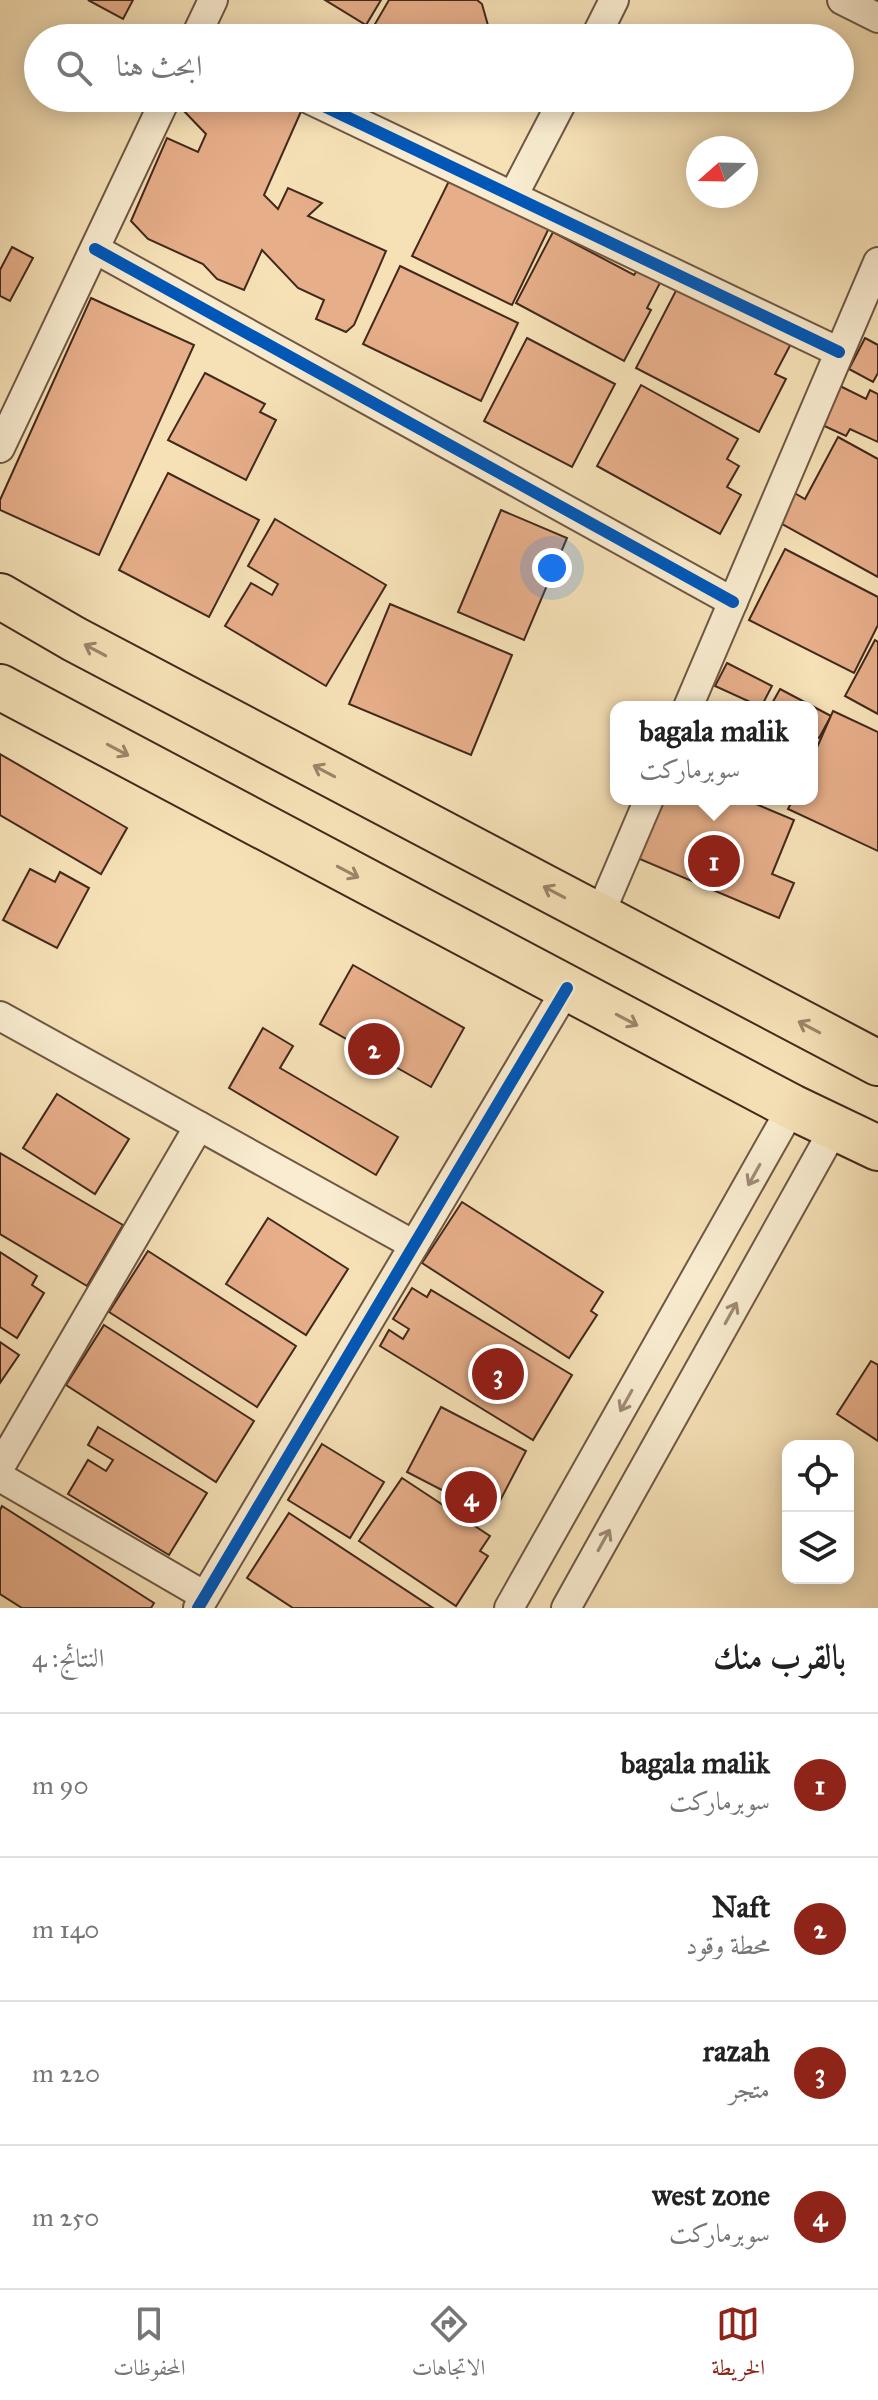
<!DOCTYPE html>
<html lang="ar">
<meta charset="utf-8">
<style>
body{margin:0;font-family:"IM FELL Great Primer",Amiri,serif;background:#f6f6f6;color:#222;direction:rtl}
.controls{position:absolute;right:24px;bottom:24px;display:grid;overflow:hidden;border-radius:16px;box-shadow:0 4px 20px #0003}
.controls button{width:72px;height:72px;display:grid;place-items:center;padding:0;border:0;border-bottom:2px solid #e0e0e0;background:#fff;color:#222;font:40px sans-serif}
.compass{position:absolute;left:686px;top:136px;width:72px;height:72px;border-radius:50%;background:#fff;box-shadow:0 4px 20px #0003;rotate:250deg}
.you{position:absolute;left:552px;top:568px;width:28px;height:28px;margin:-20px;border:6px solid #fff;border-radius:50%;background:#1a73e8;box-shadow:0 0 0 12px #1a73e833}
.badge{display:grid;place-items:center;width:52px;height:52px;border-radius:50%;background:#8f2418;color:#fff;font-size:26px;font-weight:700}
.pin{position:absolute;translate:-50% -50%;border:4px solid #fff;box-shadow:0 2px 8px #0006}
.popup{position:absolute;left:610px;top:701px;width:208px;height:104px;box-sizing:border-box;display:grid;place-content:center;border-radius:16px;background:#fff;filter:drop-shadow(0 2px 6px #0005);font-size:26px;white-space:nowrap;color:#767676}
.popup b{font-size:30px;color:#222}
.popup::after{content:'';position:absolute;left:50%;top:100%;margin-left:-16px;border:16px solid transparent;border-top-color:#fff}
.list{margin:0;padding:0;list-style:none}
h2{display:flex;justify-content:space-between;align-items:center;height:104px;margin:0;padding:0 32px;font-size:34px}
h2 small{font-size:26px;font-weight:400;color:#767676}
.list li{display:grid;grid-template-columns:52px 1fr auto;gap:24px;align-items:center;box-sizing:border-box;height:144px;padding:0 32px;border-top:2px solid #e0e0e0}
.list b{display:block;font-size:30px;white-space:nowrap}
.list p{margin:0;font-size:26px;white-space:nowrap;color:#767676}
.list em{font-size:26px;font-style:normal;color:#767676}
.icon{flex:none;width:44px;height:44px;fill:none;stroke:currentColor;stroke-width:2;stroke-linecap:round;stroke-linejoin:round}
.map{position:relative;flex:none;width:878px;height:1608px;overflow:hidden;direction:ltr}
.search{position:absolute;background:#fff;box-shadow:0 4px 20px #0003;left:24px;right:24px;top:24px;height:88px;display:flex;align-items:center;gap:20px;box-sizing:border-box;padding:0 28px;border-radius:44px;color:#767676;font-size:30px}
.sheet{height:680px;background:#fff}
nav{display:flex;justify-content:space-around;align-items:center;box-sizing:border-box;height:112px;border-top:2px solid #e0e0e0;background:#fff;font-size:22px;color:#767676}
nav a{display:grid;justify-items:center;gap:4px}
nav .on{color:#8f2418}
.map>svg:first-child{display:block}
</style>
<div class="map">
<svg width="878" height="1608" viewBox="0 0 878 1608">
<rect width="100%" height="100%" fill="#f6e1b7"/>
<filter id="stains"><feTurbulence type="fractalNoise" baseFrequency=".0025" numOctaves="4"/><feColorMatrix values="0 0 0 0 .2 0 0 0 0 .09 0 0 0 0 .02 0 0 0 .5 -.17"/></filter>
<radialGradient id="worn" r=".72"><stop offset=".6" stop-color="#630" stop-opacity="0"/><stop offset="1" stop-color="#630" stop-opacity=".3"/></radialGradient>
<g fill="#e6ae89" stroke="#42291c" stroke-width="2">
<polygon points="88,0 133,0 123,19"/>
<polygon points="325,0 381,0 366,25"/>
<polygon points="389,0 477,0 482,4 489,29 489,38 380,38 375,24"/>
<polygon points="185,98 307,98 264,195 278,209 288,188 322,203 308,216 386,251 354,325 346,332 316,319 324,300 298,288 262,250 244,290 217,279 203,264 148,239 131,221 167,138 198,152 206,134 181,108"/>
<polygon points="450,179 549,228 512,305 412,256"/>
<polygon points="553,232 634,275 638,269 661,281 647,308 651,310 624,361 516,303"/>
<polygon points="12,247 33,258 10,301 0,296 0,270"/>
<polygon points="400,266 518,323 481,401 363,344"/>
<polygon points="682,279 794,338 775,374 786,379 759,432 636,368"/>
<polygon points="91,298 194,345 99,555 0,510 0,500"/>
<polygon points="527,338 615,384 572,467 484,421"/>
<polygon points="865,338 878,345 878,373 873,382 849,369"/>
<polygon points="205,373 265,404 260,412 276,420 246,480 168,440"/>
<polygon points="641,385 738,439 727,459 739,466 727,487 741,495 720,534 597,466"/>
<polygon points="838,385 866,399 870,390 878,394 878,442 850,429 846,436 820,424"/>
<polygon points="838,437 878,459 878,577 775,520 791,491 805,499"/>
<polygon points="168,473 259,520 209,617 119,570"/>
<polygon points="501,510 567,538 524,640 458,612"/>
<polygon points="275,519 386,585 326,686 225,626 251,583 272,595 278,584 248,566"/>
<polygon points="785,549 878,597 878,625 854,673 749,620"/>
<polygon points="390,604 512,655 471,755 349,704"/>
<polygon points="875,640 878,642 878,714 845,696"/>
<polygon points="727,663 772,686 761,707 715,686"/>
<polygon points="780,689 831,716 819,738 812,735 812,707 770,707"/>
<polygon points="833,711 878,732 878,851 788,809 793,799 812,799 812,751 815,752"/>
<polygon points="0,754 127,828 101,874 0,815"/>
<polygon points="660,799 744,799 794,820 772,874 794,883 779,918 635,857"/>
<polygon points="30,869 55,882 60,872 89,888 57,948 3,920"/>
<polygon points="353,965 464,1028 431,1087 320,1024"/>
<polygon points="263,1028 293,1046 280,1068 398,1137 376,1175 229,1088"/>
<polygon points="57,1094 129,1139 95,1194 23,1148"/>
<polygon points="0,1153 123,1225 87,1286 0,1234"/>
<polygon points="462,1202 603,1292 591,1311 597,1315 569,1358 422,1263"/>
<polygon points="268,1218 348,1269 306,1335 226,1284"/>
<polygon points="148,1251 296,1346 257,1407 109,1312"/>
<polygon points="0,1252 37,1276 32,1285 44,1293 17,1338 0,1327"/>
<polygon points="412,1288 427,1297 431,1290 572,1375 533,1440 380,1346 389,1330 403,1339 409,1329 393,1319"/>
<polygon points="104,1325 254,1421 216,1482 66,1385"/>
<polygon points="0,1342 19,1355 0,1383"/>
<polygon points="871,1361 878,1365 878,1441 837,1414"/>
<polygon points="441,1407 526,1451 492,1516 407,1472"/>
<polygon points="98,1427 207,1493 169,1555 68,1494 88,1460 106,1471 113,1460 88,1445"/>
<polygon points="322,1444 384,1482 350,1538 288,1500"/>
<polygon points="402,1478 490,1536 480,1551 488,1556 456,1606 359,1541"/>
<polygon points="2,1506 154,1603 151,1608 22,1608 0,1594 0,1510"/>
<polygon points="289,1513 433,1608 293,1608 247,1578"/>
</g>
<g fill="none" stroke-linecap="round" stroke-linejoin="round">
<g stroke="#6f5743" stroke-width="32">
<g id="street">
<polyline points="842,0 878,18"/>
<polyline points="195,38 213,0"/>
<polyline points="595,38 614,0"/>
<polyline points="307,98 839,352"/>
<polyline points="513,196 564,98"/>
<polyline points="95,249 733,602"/>
<polyline points="0,448 166,98"/>
<polyline points="688,707 878,262"/>
<polyline points="599,916 649,799"/>
<polyline points="0,1016 414,1245"/>
<polyline points="0,1467 199,1126"/>
<polyline points="0,1477 205,1596"/>
<polyline points="198,1608 567,988"/>
<polyline points="509,1608 792,1107"/>
<polyline points="566,1608 835,1127"/>
</g>
</g>
<g stroke="#42291c" stroke-width="48">
<g id="primary">
<polyline points="0,596 74,639 878,1063"/>
<polyline points="0,687 792,1107 878,1148"/>
</g>
</g>
<use href="#street" stroke="#f9ecd0" stroke-width="28"/>
<use href="#primary" stroke="#f6e1b7" stroke-width="44"/>
<g stroke="#f9ecd0" stroke-width="17">
<g id="cycleway">
<polyline points="307,98 839,352"/>
<polyline points="95,249 733,602"/>
<polyline points="198,1608 567,988"/>
</g>
</g>
<use href="#cycleway" stroke="#0057b8" stroke-width="12"/>
</g>
<defs><path id="oneway-shaft" d="M-6 0H5M1.5-3L5.5 0L1.5 3" fill="none" stroke-width="1.6" stroke-linecap="round" stroke-linejoin="round" transform="scale(2)"/></defs>
<g stroke="#9c856a">
<use href="#oneway-shaft" transform="translate(95 650) rotate(-152)"/>
<use href="#oneway-shaft" transform="translate(118 750) rotate(28)"/>
<use href="#oneway-shaft" transform="translate(324 771) rotate(-152)"/>
<use href="#oneway-shaft" transform="translate(348 872) rotate(28)"/>
<use href="#oneway-shaft" transform="translate(554 892) rotate(-152)"/>
<use href="#oneway-shaft" transform="translate(627 1020) rotate(28)"/>
<use href="#oneway-shaft" transform="translate(809 1027) rotate(-152)"/>
</g>
<g stroke="#9e8a76">
<use href="#oneway-shaft" transform="translate(754 1175) rotate(119)"/>
<use href="#oneway-shaft" transform="translate(731 1313) rotate(-61)"/>
<use href="#oneway-shaft" transform="translate(626 1401) rotate(119)"/>
<use href="#oneway-shaft" transform="translate(604 1540) rotate(-61)"/>
</g>
<rect width="100%" height="100%" filter="url(#stains)"/>
<rect width="100%" height="100%" fill="url(#worn)"/>
</svg>
<div class="controls">
<button><svg class="icon" aria-label="locate" viewBox="0 0 24 24"><circle cx="12" cy="12" r="6"/><path d="M12 2v4M12 18v4M2 12h4M18 12h4"/></svg></button>
<button><svg class="icon" aria-label="layers" viewBox="0 0 24 24"><path d="M12 4l9 5-9 5-9-5zM3 14l9 5 9-5"/></svg></button>
</div>
<svg class="compass" viewBox="-18 -18 36 36"><path d="M0-13l5 13h-10z" fill="#e53935"/><path d="M0 13l5-13h-10z" fill="#767676"/></svg>
<div class="you"></div>
<div class="pin badge" style="left:714px;top:861px">1</div>
<div class="popup"><b>bagala malik</b>سوبرماركت</div>
<div class="pin badge" style="left:374px;top:1049px">2</div>
<div class="pin badge" style="left:498px;top:1374px">3</div>
<div class="pin badge" style="left:471px;top:1497px">4</div>
<div class="search"><svg class="icon" aria-label="search" viewBox="0 0 24 24"><circle cx="10" cy="10" r="6"/><path d="M15 15l6 6"/></svg>ابحث هنا</div>
</div>
<section class="sheet">
<h2>بالقرب منك<small>النتائج: 4</small></h2>
<ul class="list">
<li><span class="badge">1</span><div><b>bagala malik</b><p>سوبرماركت</p></div><em>90 m</em></li>
<li><span class="badge">2</span><div><b>Naft</b><p>محطة وقود</p></div><em>140 m</em></li>
<li><span class="badge">3</span><div><b>razah</b><p>متجر</p></div><em>220 m</em></li>
<li><span class="badge">4</span><div><b>west zone</b><p>سوبرماركت</p></div><em>250 m</em></li>
</ul>
</section>
<nav>
<a class="on"><svg class="icon" aria-label="map" viewBox="0 0 24 24"><path d="M3 6l6-2 6 2 6-2v14l-6 2-6-2-6 2zM9 4v14M15 6v14"/></svg>الخريطة</a>
<a><svg class="icon" aria-label="directions" viewBox="0 0 24 24"><path d="M12 3l9 9-9 9-9-9zM9 14v-3h6M13 9l2 2-2 2"/></svg>الاتجاهات</a>
<a><svg class="icon" aria-label="saved" viewBox="0 0 24 24"><path d="M7 4h10v16l-5-4-5 4z"/></svg>المحفوظات</a>
</nav>
